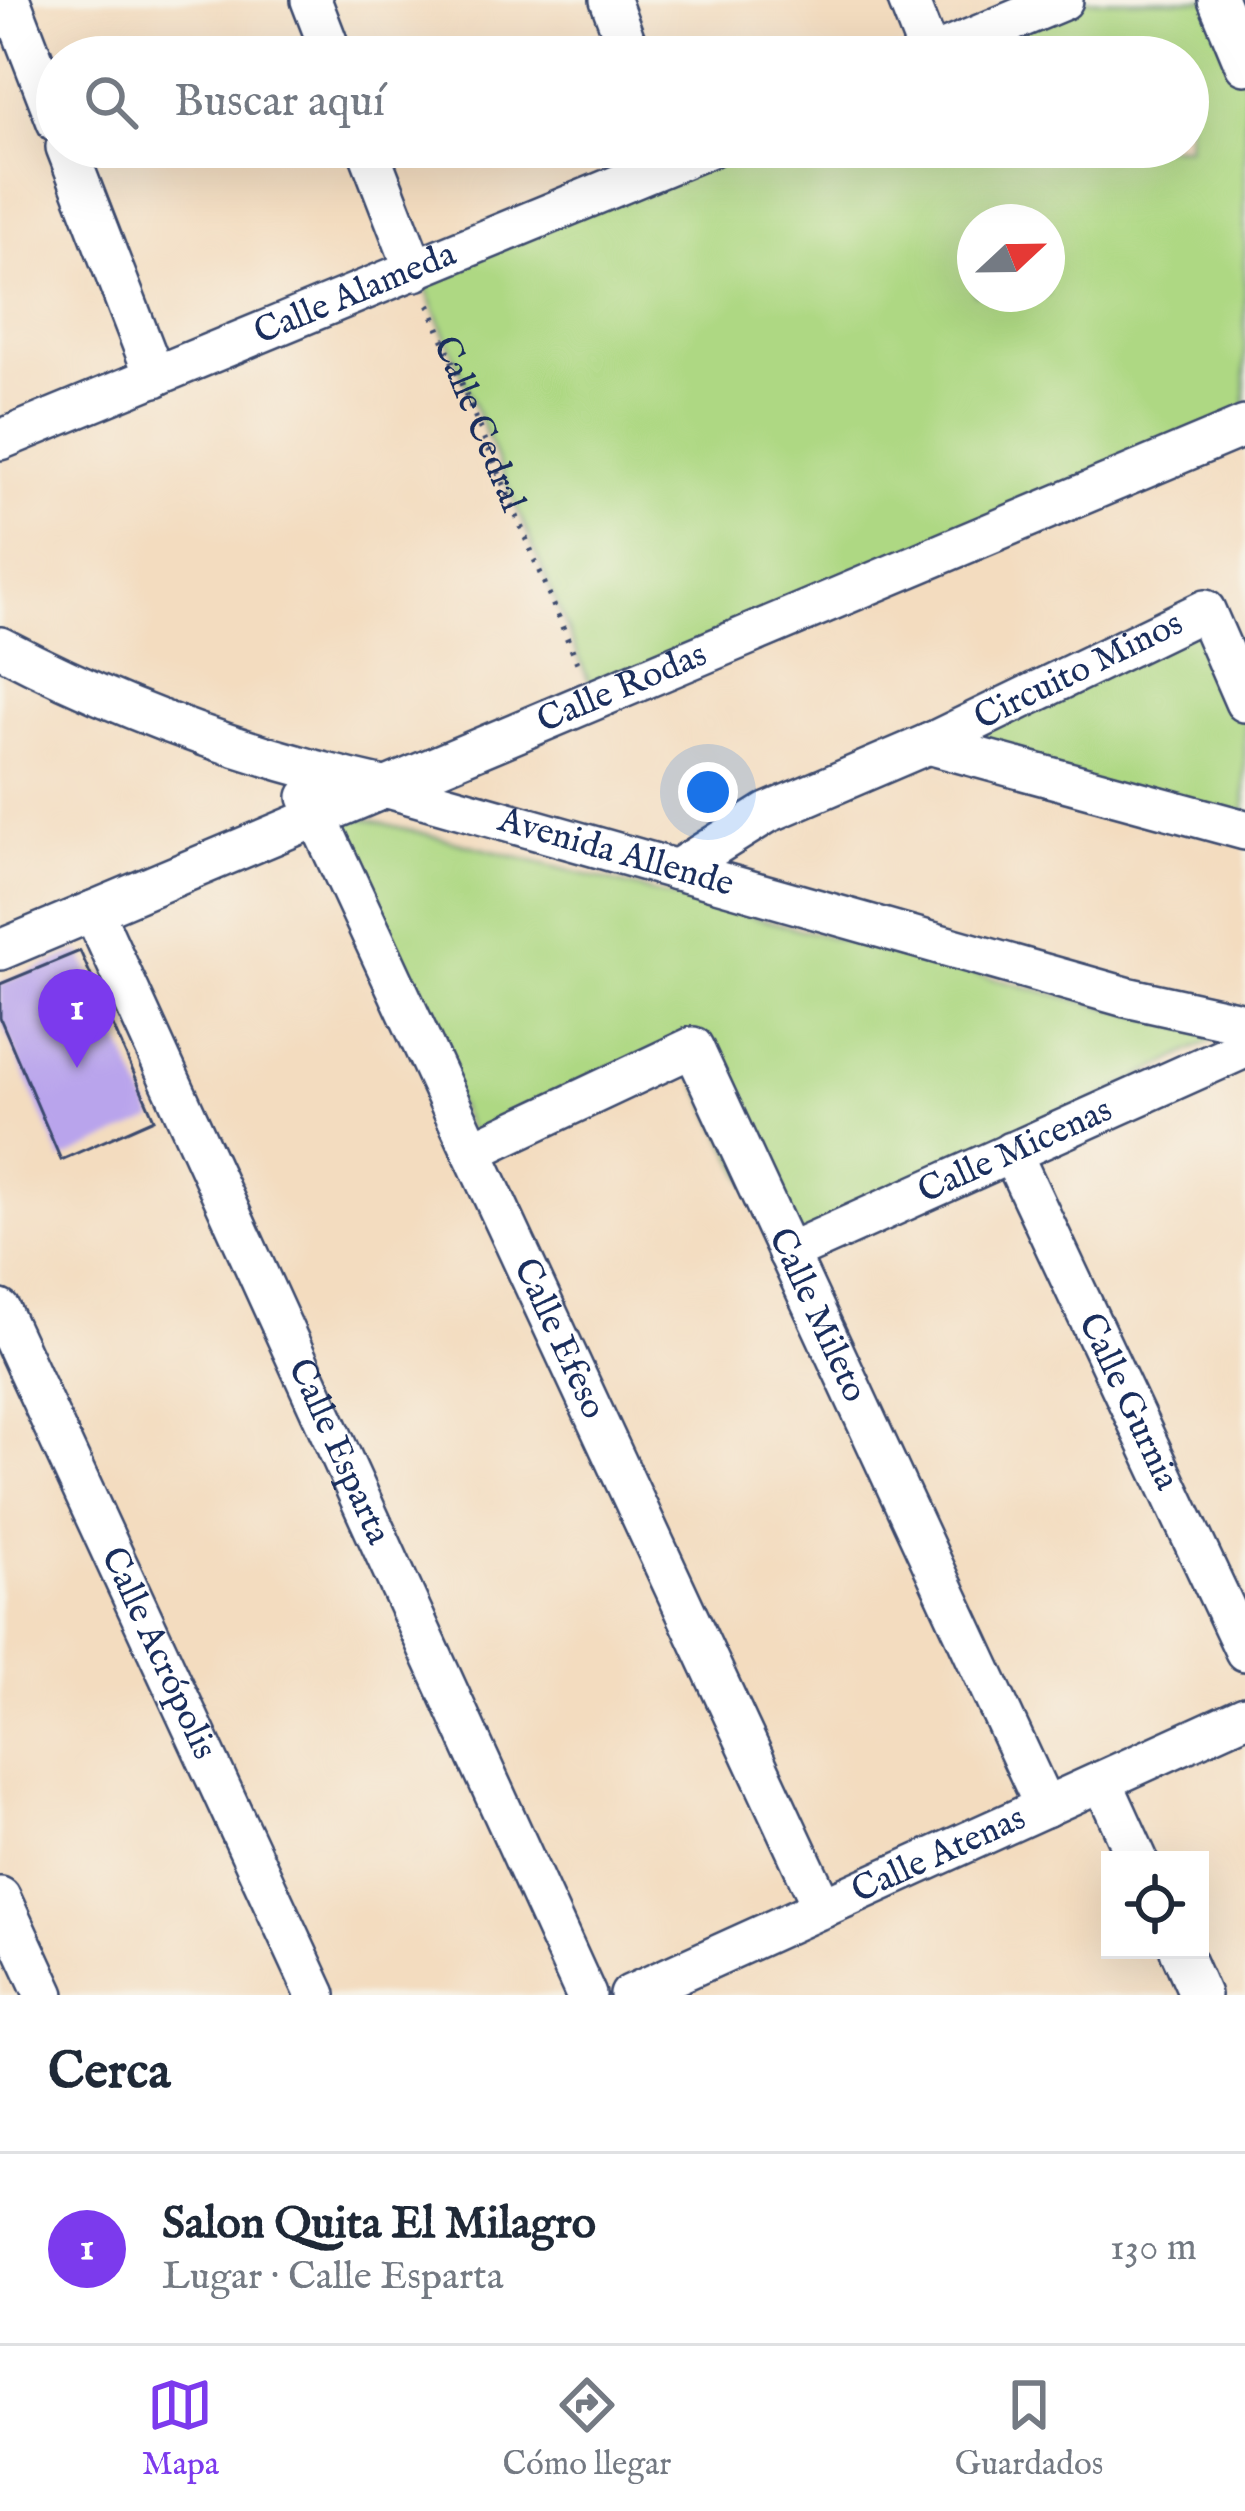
<!DOCTYPE html>
<html lang="es">
<meta charset="utf-8">
<style>
body{margin:0;font-family:"IM FELL English",serif;background:#f2f2f3;color:#1f2937}
.controls{position:absolute;right:36px;bottom:36px;display:grid;overflow:hidden;border-radius:0px;box-shadow:0 12px 48px #0002}
.controls button{width:108px;height:108px;display:grid;place-items:center;padding:0;border:0;border-bottom:3px solid #e0e1e3;background:#fff;color:#1f2937;font:60px sans-serif}
.compass{position:absolute;left:957px;top:204px;width:108px;height:108px;border-radius:50%;background:#fff;box-shadow:0 12px 48px #0002;rotate:68deg}
.you{position:absolute;left:708px;top:792px;width:42px;height:42px;margin:-30px;border:9px solid #fff;border-radius:50%;background:#1a73e8;box-shadow:0 0 0 18px #1a73e833}
.badge{display:grid;place-items:center;width:78px;height:78px;border-radius:50%;background:#7c3aed;color:#fff;font-size:39px;font-weight:700}
.pin{position:absolute;translate:-50% -99px;filter:drop-shadow(0 3px 6px #0008)}
.pin::after{content:'';position:absolute;top:63px;width:42px;height:36px;background:inherit;clip-path:polygon(0 0,100% 0,50% 100%)}
.list{margin:0;padding:0;list-style:none}
h2{display:flex;justify-content:space-between;align-items:center;height:156px;margin:0;padding:0 48px;font-size:51px}
h2 small{font-size:39px;font-weight:400;color:#747a83}
.list li{display:grid;grid-template-columns:78px 1fr auto;gap:36px;align-items:center;box-sizing:border-box;height:192px;padding:0 48px;border-top:3px solid #e0e1e3}
.list b{display:block;font-size:45px;white-space:nowrap}
.list p{margin:0;font-size:39px;white-space:nowrap;color:#747a83}
.list em{font-size:39px;font-style:normal;color:#747a83}
.icon{flex:none;width:66px;height:66px;fill:none;stroke:currentColor;stroke-width:2;stroke-linecap:round;stroke-linejoin:round}
.map{position:relative;flex:none;width:1245px;height:1995px;overflow:hidden}
.search{position:absolute;background:#fff;box-shadow:0 12px 48px #0002;left:36px;right:36px;top:36px;height:132px;display:flex;align-items:center;gap:30px;box-sizing:border-box;padding:0 42px;border-radius:66px;color:#747a83;font-size:45px}
.sheet{height:348px;background:#fff}
nav{display:flex;justify-content:space-around;align-items:center;box-sizing:border-box;height:168px;border-top:3px solid #e0e1e3;background:#fff;font-size:33px;color:#747a83}
nav a{display:grid;justify-items:center;gap:6px}
nav .on{color:#7c3aed}
.map>svg:first-child{display:block}
</style>
<div class="map">
<svg width="1245" height="1995" viewBox="0 0 1245 1995">
<rect width="100%" height="100%" fill="#f7f3e8"/>
<filter id="ink" filterUnits="userSpaceOnUse"><feTurbulence type="fractalNoise" baseFrequency=".00833" numOctaves="2"/><feDisplacementMap in="SourceGraphic" scale="24" xChannelSelector="R" yChannelSelector="G"/><feConvolveMatrix kernelMatrix="1 2 1 2 8 2 1 2 1" color-interpolation-filters="sRGB"/></filter>
<filter id="wash" filterUnits="userSpaceOnUse"><feTurbulence type="fractalNoise" baseFrequency=".004" numOctaves="4" result="noise"/><feDisplacementMap in="SourceGraphic" scale="48" xChannelSelector="R" yChannelSelector="G"/><feGaussianBlur stdDeviation="2.7" result="paint"/><feColorMatrix in="noise" values="0 0 0 0 0 0 0 0 0 0 0 0 0 0 0 0 0 1.4 0 .05"/><feComposite in="paint" operator="in"/></filter>
<g filter="url(#wash)">
<rect width="100%" height="100%" fill="#f3dcbf"/>
<g fill="#aed883" stroke="#648470" stroke-width="3" fill-rule="evenodd">
<path d="M 1071,0 L 1211,0 L 1245,84 L 1245,420 L 595,696 L 419,272 L 718,147 L 1188,147 L 1188,57 L 934,57 ZM 975,222 L 1047,222 L 1047,294 L 975,294 Z"/>
<polygon points="1202,616 1245,713 1245,826 937,744"/>
<polygon points="363,818 1219,1036 785,1260 676,1042 471,1133 329,822"/>
</g>
<g id="blocks">
<polygon fill="#b9a4ec" points="80,951 154,1119 61,1160 0,1018 0,984"/>
</g>
</g>
<g filter="url(#ink)">
<use href="#blocks" fill-opacity="0" stroke="#3b496d" stroke-width="3"/>
<g fill="none" stroke-linecap="round" stroke-linejoin="round">
<g stroke="#3b496d" stroke-width="44">
<g id="minor">
<polyline points="10,0 57,122"/>
<polyline points="311,0 333,57"/>
<polyline points="610,0 631,57"/>
<polyline points="908,0 930,56"/>
<polyline points="1218,0 1245,65"/>
<polyline points="927,57 1063,0"/>
<polyline points="66,147 155,377"/>
<polyline points="367,147 415,271"/>
<path id="s2" d="M 0,440 L 711,147"/>
<path id="s3" d="M 0,647 C 124,712 251,758 388,788 L 1126,997 L 1245,1023"/>
<polyline points="928,744 1245,830"/>
<path id="s4" d="M 308,797 L 823,1908"/>
<path id="s5" d="M 676,870 L 767,813 L 928,744 L 1205,610 L 1245,702"/>
<path id="s6" d="M 93,911 L 586,1995"/>
<path id="s7" d="M 0,950 L 1245,426"/>
<path id="s8" d="M 472,1151 L 693,1047 L 1045,1807"/>
<path id="s9" d="M 1011,1152 L 1245,1651"/>
<path id="s10" d="M 788,1253 L 1245,1048"/>
<path id="s11" d="M 0,1310 L 316,1995"/>
<polyline points="1102,1781 1138,1860"/>
<polyline points="0,1897 45,1995"/>
<polyline points="1180,1950 1200,1995"/>
<path id="s12" d="M 630,1995 L 1245,1716"/>
</g>
</g>
<path stroke="#3b496d" stroke-width="6" stroke-dasharray="3 9" stroke-linecap="butt" id="s1" d="M 429,305 L 580,669"/>
<use href="#minor" stroke="#fff" stroke-width="39"/>
</g>
</g>
<g text-anchor="middle" dominant-baseline="central" stroke-width="9" stroke-linejoin="round" paint-order="stroke">
<g font-size="36" fill="#1b2f5e" stroke="#f7f3e8">
<text stroke="none"><textPath href="#s2" startOffset="384">Calle Alameda</textPath></text>
<text stroke="none"><textPath href="#s1" startOffset="129">Calle Cedral</textPath></text>
<text stroke="none"><textPath href="#s5" startOffset="450">Circuito Minos</textPath></text>
<text stroke="none"><textPath href="#s7" startOffset="675">Calle Rodas</textPath></text>
<text stroke="none"><textPath href="#s3" startOffset="651">Avenida Allende</textPath></text>
<text stroke="none"><textPath href="#s10" startOffset="249">Calle Micenas</textPath></text>
<text stroke="none"><textPath href="#s8" startOffset="540">Calle Mileto</textPath></text>
<text stroke="none"><textPath href="#s4" startOffset="597">Calle Efeso</textPath></text>
<text stroke="none"><textPath href="#s9" startOffset="276">Calle Gurnia</textPath></text>
<text stroke="none"><textPath href="#s6" startOffset="594">Calle Esparta</textPath></text>
<text stroke="none"><textPath href="#s11" startOffset="378">Calle Acrópolis</textPath></text>
<text stroke="none"><textPath href="#s12" startOffset="339">Calle Atenas</textPath></text>
</g>
</g>
</svg>
<div class="controls">
<button><svg class="icon" aria-label="locate" viewBox="0 0 24 24"><circle cx="12" cy="12" r="6"/><path d="M12 2v4M12 18v4M2 12h4M18 12h4"/></svg></button>
</div>
<svg class="compass" viewBox="-18 -18 36 36"><path d="M0-13l5 13h-10z" fill="#e53935"/><path d="M0 13l5-13h-10z" fill="#747a83"/></svg>
<div class="you"></div>
<div class="pin badge" style="left:77px;top:1068px">1</div>
<div class="search"><svg class="icon" aria-label="search" viewBox="0 0 24 24"><circle cx="10" cy="10" r="6"/><path d="M15 15l6 6"/></svg>Buscar aquí</div>
</div>
<section class="sheet">
<h2>Cerca<small></small></h2>
<ul class="list">
<li><span class="badge">1</span><div><b>Salon Quita El Milagro</b><p>Lugar · Calle Esparta</p></div><em>130 m</em></li>
</ul>
</section>
<nav>
<a class="on"><svg class="icon" aria-label="map" viewBox="0 0 24 24"><path d="M3 6l6-2 6 2 6-2v14l-6 2-6-2-6 2zM9 4v14M15 6v14"/></svg>Mapa</a>
<a><svg class="icon" aria-label="directions" viewBox="0 0 24 24"><path d="M12 3l9 9-9 9-9-9zM9 14v-3h6M13 9l2 2-2 2"/></svg>Cómo llegar</a>
<a><svg class="icon" aria-label="saved" viewBox="0 0 24 24"><path d="M7 4h10v16l-5-4-5 4z"/></svg>Guardados</a>
</nav>
